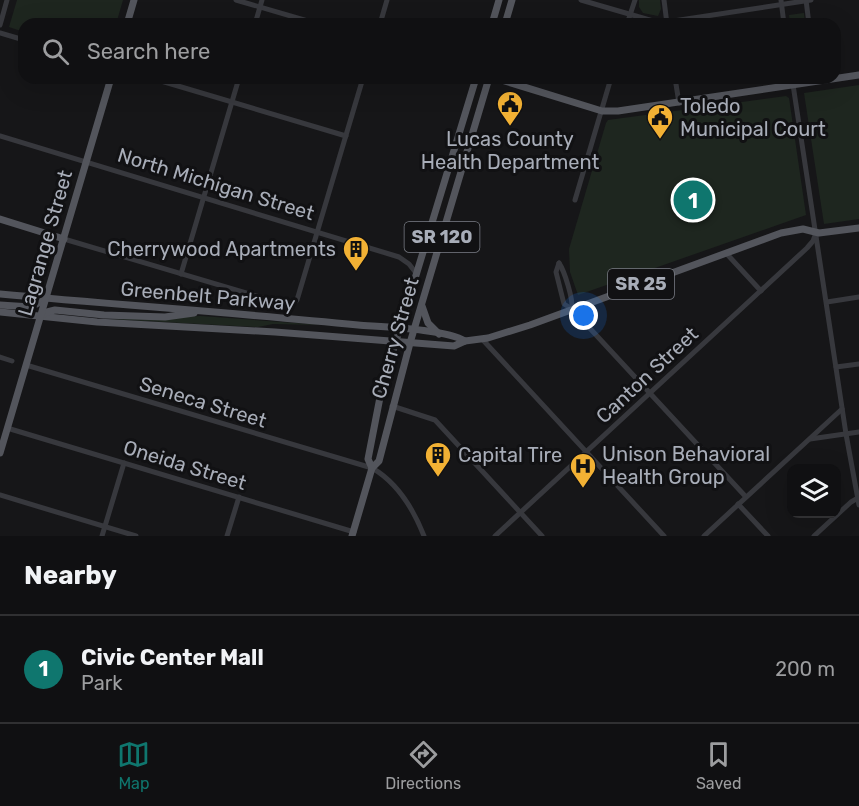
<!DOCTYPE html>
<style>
body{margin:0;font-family:Rubik,sans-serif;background:#1e1e20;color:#f1f3f6}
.controls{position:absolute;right:18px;bottom:18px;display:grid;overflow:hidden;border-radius:12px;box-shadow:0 6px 24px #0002}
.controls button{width:54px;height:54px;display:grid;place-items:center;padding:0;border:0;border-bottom:2px solid #303032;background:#101012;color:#f1f3f6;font:30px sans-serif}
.you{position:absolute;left:584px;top:316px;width:21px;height:21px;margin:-15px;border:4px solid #fff;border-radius:50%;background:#1a73e8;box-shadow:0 0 0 9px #1a73e833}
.badge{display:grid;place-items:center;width:39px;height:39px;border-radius:50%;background:#0f766e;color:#fff;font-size:20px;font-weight:700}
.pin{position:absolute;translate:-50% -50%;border:3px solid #fff;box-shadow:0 2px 6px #0006}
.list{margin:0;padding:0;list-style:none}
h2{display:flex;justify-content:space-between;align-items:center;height:78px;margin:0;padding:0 24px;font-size:26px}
h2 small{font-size:20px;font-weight:400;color:#9c9d9f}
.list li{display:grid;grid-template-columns:39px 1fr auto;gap:18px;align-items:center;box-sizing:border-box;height:108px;padding:0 24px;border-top:2px solid #303032}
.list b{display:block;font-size:22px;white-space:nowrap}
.list p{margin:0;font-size:20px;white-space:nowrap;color:#9c9d9f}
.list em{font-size:20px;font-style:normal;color:#9c9d9f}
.icon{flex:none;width:33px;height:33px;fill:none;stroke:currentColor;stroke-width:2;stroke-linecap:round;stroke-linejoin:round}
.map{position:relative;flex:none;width:859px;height:536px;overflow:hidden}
.search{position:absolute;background:#101012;box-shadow:0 6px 24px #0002;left:18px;right:18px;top:18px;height:66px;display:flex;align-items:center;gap:15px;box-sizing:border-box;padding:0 21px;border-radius:18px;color:#9c9d9f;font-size:22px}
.sheet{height:186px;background:#101012}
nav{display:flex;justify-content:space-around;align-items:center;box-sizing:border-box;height:84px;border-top:2px solid #303032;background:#101012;font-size:16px;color:#9c9d9f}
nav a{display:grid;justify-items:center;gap:3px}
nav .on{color:#0f766e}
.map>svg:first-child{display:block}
</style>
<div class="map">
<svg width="859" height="536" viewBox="0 0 859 536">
<rect width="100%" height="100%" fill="#161618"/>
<g fill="#1e261f">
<polygon points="17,0 123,0 116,24 24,24 24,32 9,27"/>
<polygon points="639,0 660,0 661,9 658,16 643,13 639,7"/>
<polygon points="804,13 805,24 790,24 789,15"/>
<polygon points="859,85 859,219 824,224 804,93"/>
<polygon points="786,96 789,98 806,215 578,295 570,272 569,249 606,123 608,120"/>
<polygon points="201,316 322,325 273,324 258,327 107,319"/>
</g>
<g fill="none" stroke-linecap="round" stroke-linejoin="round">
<g stroke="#37383d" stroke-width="5">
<polyline points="236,0 318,24"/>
<polyline points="581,0 660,23 811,0"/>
<polyline points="664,0 667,24"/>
<polyline points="781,0 784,24"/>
<polyline points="806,0 809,24"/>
<polyline points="255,24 262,0"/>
<polyline points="380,24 387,0"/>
<polyline points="627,24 635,0"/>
<polyline points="0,25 7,0"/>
<polyline points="0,33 24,40"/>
<polyline points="151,78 346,136"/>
<polyline points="675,78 679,103"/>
<polyline points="792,78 846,434 859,505"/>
<polyline points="0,136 399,257 409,264 416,273"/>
<polyline points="575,200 611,78"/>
<polyline points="64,239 287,305 293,304 297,300 363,78"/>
<polyline points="726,253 761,291"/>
<polyline points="559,263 556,272 564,304 572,309 746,497"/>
<path d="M 559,263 C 565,272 573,299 572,309"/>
<polyline points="181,274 239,78"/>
<polyline points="827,302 859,297"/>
<polyline points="482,339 664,536"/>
<polyline points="0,357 12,361"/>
<path d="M 26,365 L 372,468 C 398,483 413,508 424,536"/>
<polyline points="836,367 859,364"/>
<polyline points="392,406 435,420 542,536"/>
<polyline points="7,428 354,532"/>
<polyline points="810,439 859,432"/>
<polyline points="0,495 136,536"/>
<polyline points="738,504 768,536"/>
<polyline points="102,536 124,463"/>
<polyline points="227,536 239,497"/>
<polyline points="495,536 807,248 813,241 816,233"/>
<polyline points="704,536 842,409"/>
<polyline points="814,536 851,502 858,498"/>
</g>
<g stroke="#53555c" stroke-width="7">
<polyline points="127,24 134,0"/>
<polyline points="492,24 499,0"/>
<polyline points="505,24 512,0"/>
<polyline points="495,78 602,111 618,111 859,75"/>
<polyline points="0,219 64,239"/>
<path d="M 0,294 C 119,305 239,313 358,325 C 383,327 446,329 465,341"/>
<polyline points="0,305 31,307 46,299"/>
<polyline points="422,306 428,323 439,334"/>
<polyline points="0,312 97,322 275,332 454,346 465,341 488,338 530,325 781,233 803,229 819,233 859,228"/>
<polyline points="42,315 47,312 55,310 104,315 165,317 194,313"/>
<polyline points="0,453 111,78"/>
<polyline points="372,468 368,459 382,387 476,78"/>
<polyline points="352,536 372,468 379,461 410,343 489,78"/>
</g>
</g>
<defs>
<g id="civic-pin" transform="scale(1.35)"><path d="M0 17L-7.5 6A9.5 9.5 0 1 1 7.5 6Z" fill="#f2b134" stroke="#111113"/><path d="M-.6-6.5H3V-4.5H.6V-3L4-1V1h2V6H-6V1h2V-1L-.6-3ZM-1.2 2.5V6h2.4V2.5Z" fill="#111"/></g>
<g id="building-pin" transform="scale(1.35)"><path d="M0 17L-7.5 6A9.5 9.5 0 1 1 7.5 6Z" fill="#f2b134" stroke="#111113"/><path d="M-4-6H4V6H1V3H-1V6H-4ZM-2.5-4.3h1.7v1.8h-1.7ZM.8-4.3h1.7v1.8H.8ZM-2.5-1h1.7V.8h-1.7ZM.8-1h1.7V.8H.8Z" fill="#111"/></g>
<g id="hospital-pin" transform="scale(1.35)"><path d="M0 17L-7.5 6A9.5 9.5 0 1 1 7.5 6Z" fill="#f2b134" stroke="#111113"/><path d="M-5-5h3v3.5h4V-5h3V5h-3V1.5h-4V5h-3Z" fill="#111"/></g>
</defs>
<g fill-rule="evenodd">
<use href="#civic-pin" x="510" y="104"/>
<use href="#civic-pin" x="660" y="117"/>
<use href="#building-pin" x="356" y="249"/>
<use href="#building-pin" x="438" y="455"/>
<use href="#hospital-pin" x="583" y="466"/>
</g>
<g text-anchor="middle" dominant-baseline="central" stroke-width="6" stroke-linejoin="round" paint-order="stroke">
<g fill="#111113" stroke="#7b7e86" stroke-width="1.5">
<rect x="404.5" y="222" width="75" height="30" rx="4.5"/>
<rect x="608" y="269" width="66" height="30" rx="4.5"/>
</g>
<g font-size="18" font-weight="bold" fill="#a8adb8">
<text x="442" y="237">SR 120</text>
<text x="641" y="284">SR 25</text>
</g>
<g font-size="20" fill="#a8adb8" stroke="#111113" text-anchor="start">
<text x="680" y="106">Toledo<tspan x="680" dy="23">Municipal Court</tspan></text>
<text x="510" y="139" text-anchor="middle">Lucas County<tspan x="510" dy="23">Health Department</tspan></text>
<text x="336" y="249" text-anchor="end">Cherrywood Apartments</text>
<text x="602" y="454">Unison Behavioral<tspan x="602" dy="23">Health Group</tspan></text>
<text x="458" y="455">Capital Tire</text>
</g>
<g font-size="20" fill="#a8adb8" stroke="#111113">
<text transform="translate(216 184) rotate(17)">North Michigan Street</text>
<text transform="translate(45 243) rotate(-74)">Lagrange Street</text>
<text transform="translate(208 296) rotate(5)">Greenbelt Parkway</text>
<text transform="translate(395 338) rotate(-74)">Cherry Street</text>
<text transform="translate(647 375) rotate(-43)">Canton Street</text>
<text transform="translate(203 402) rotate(17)">Seneca Street</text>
<text transform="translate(185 465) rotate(17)">Oneida Street</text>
</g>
</g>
</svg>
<div class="controls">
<button><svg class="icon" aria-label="layers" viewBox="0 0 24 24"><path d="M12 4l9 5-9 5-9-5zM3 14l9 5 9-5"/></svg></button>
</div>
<div class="you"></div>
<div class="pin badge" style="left:693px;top:200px">1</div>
<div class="search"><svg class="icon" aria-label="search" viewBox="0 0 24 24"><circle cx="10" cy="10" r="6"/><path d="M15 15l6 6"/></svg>Search here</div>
</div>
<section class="sheet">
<h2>Nearby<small></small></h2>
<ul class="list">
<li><span class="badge">1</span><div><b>Civic Center Mall</b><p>Park</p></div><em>200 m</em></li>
</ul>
</section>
<nav>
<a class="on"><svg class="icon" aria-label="map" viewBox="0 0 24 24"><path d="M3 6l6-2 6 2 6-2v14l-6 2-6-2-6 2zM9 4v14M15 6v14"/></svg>Map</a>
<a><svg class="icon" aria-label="directions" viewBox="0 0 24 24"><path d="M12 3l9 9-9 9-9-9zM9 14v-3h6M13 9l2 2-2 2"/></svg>Directions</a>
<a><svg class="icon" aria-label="saved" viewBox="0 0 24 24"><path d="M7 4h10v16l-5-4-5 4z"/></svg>Saved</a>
</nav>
